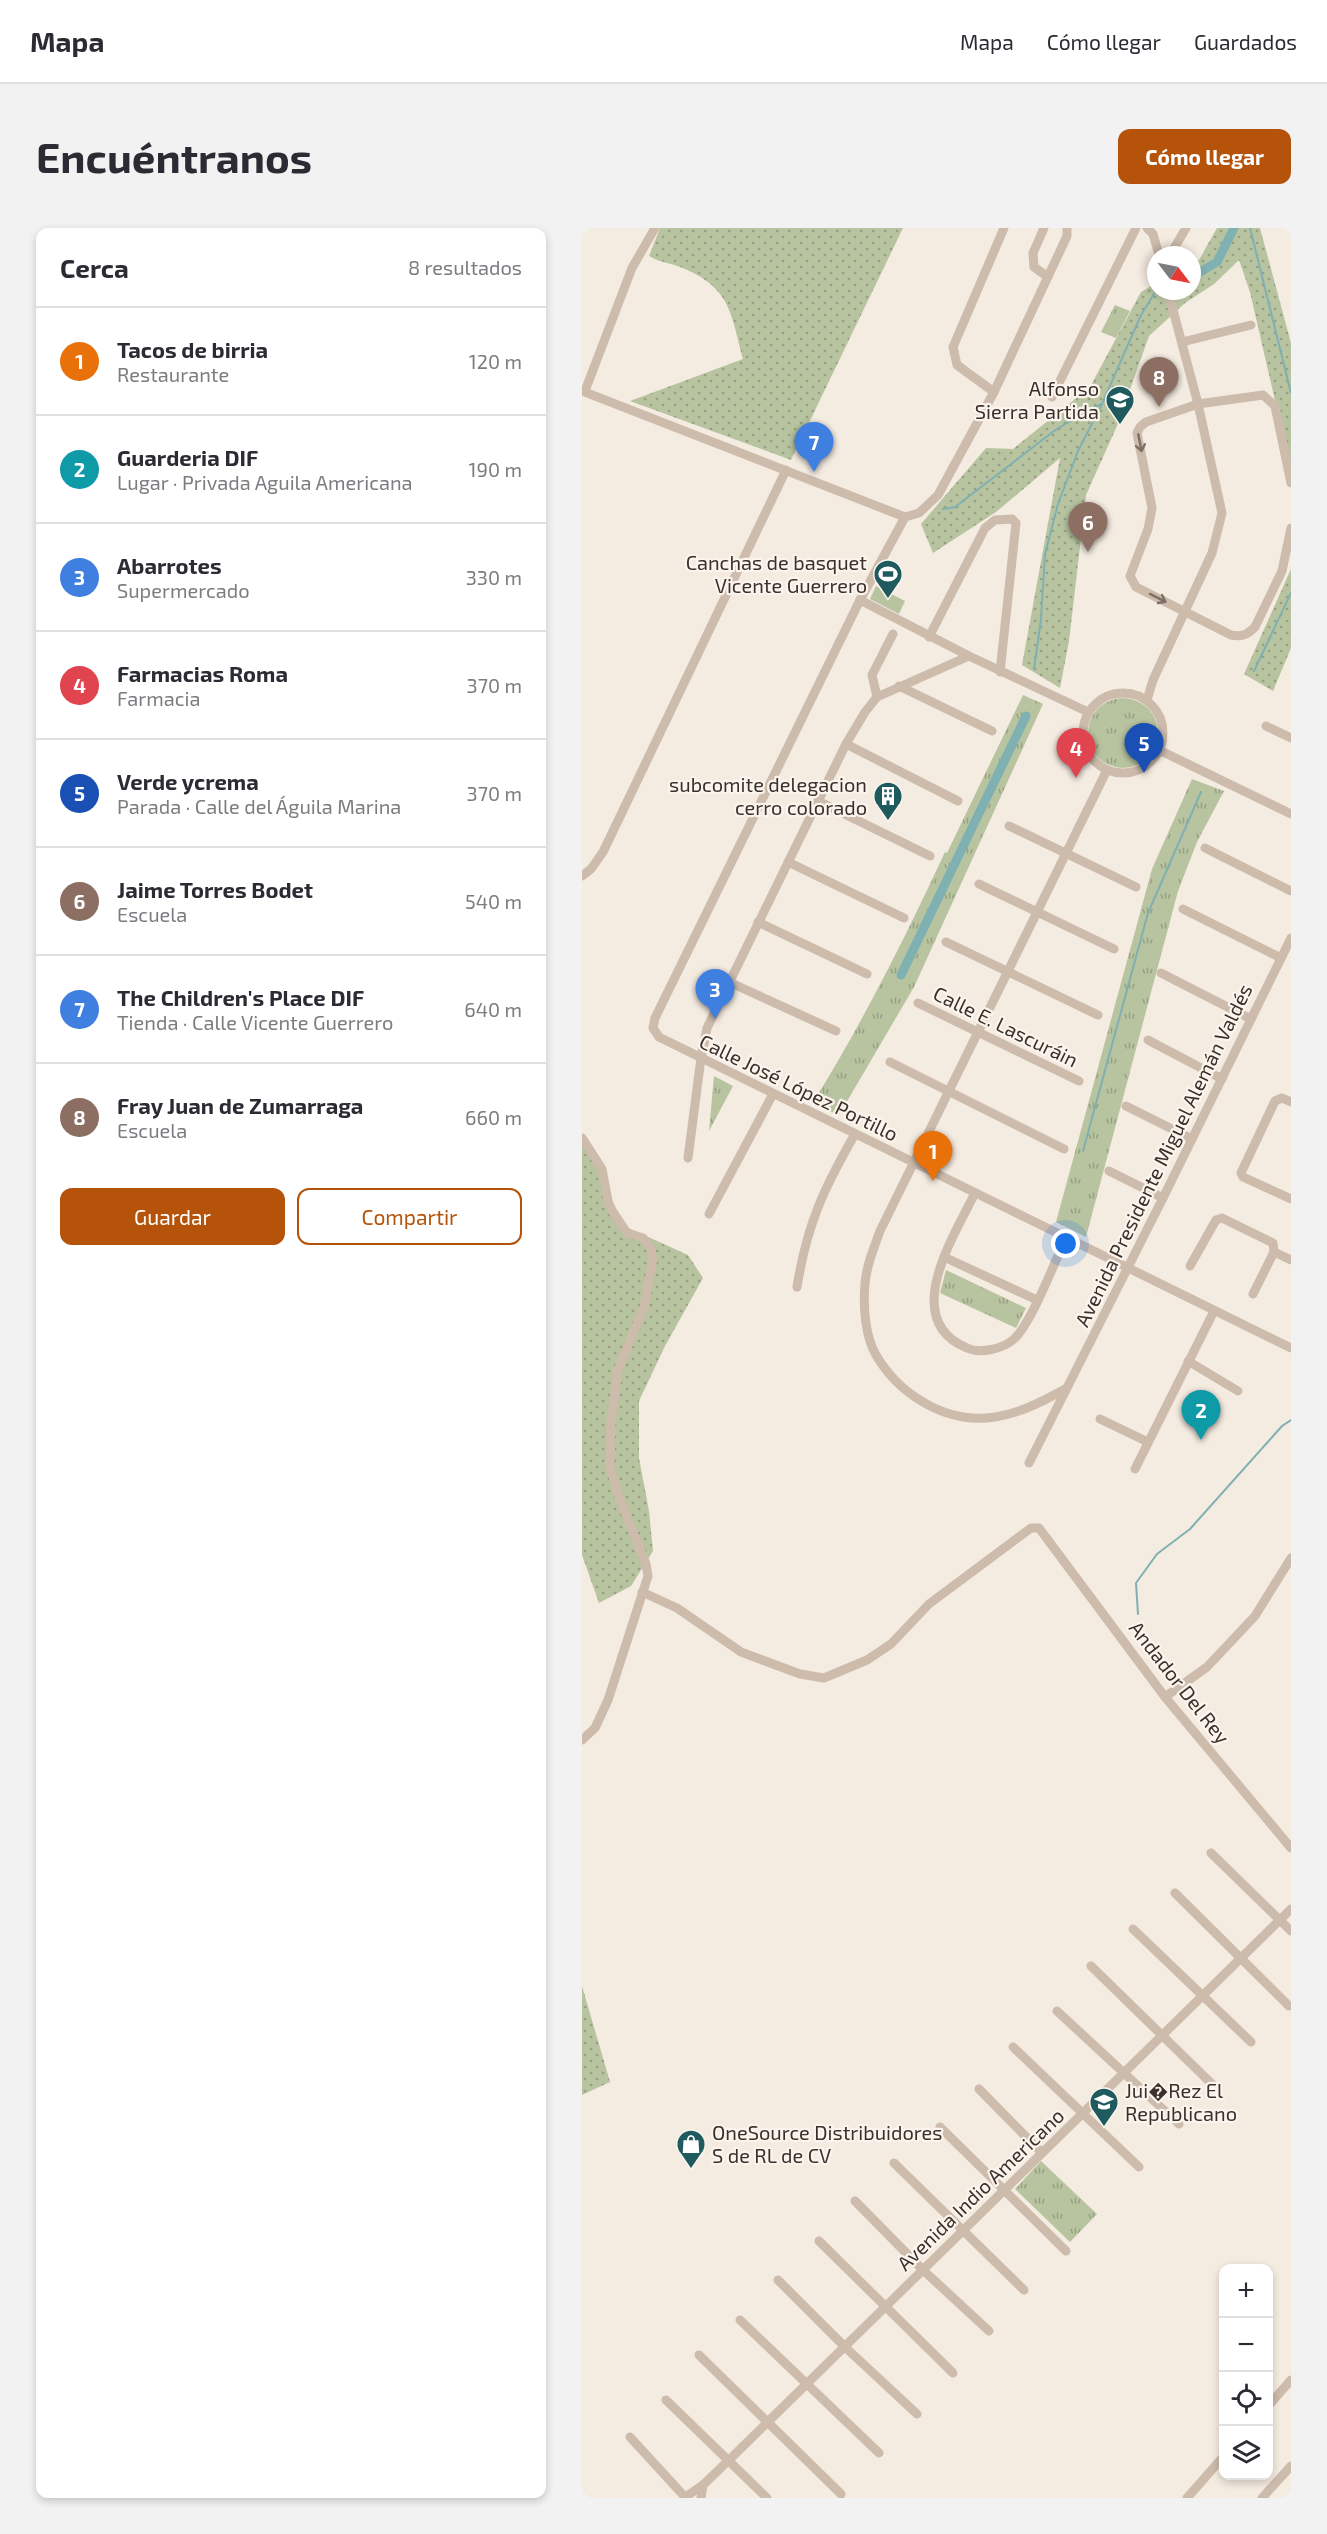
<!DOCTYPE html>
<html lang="es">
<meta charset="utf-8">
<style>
body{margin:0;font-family:"Exo 2",sans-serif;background:#f2f2f3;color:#2b2b33}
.controls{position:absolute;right:18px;bottom:18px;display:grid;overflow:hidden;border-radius:12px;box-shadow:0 3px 9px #0003}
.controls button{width:54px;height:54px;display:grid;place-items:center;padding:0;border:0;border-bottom:2px solid #e1e1e2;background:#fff;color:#2b2b33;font:30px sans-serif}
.compass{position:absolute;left:565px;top:18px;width:54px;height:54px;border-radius:50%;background:#fff;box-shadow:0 3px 9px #0003;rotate:122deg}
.you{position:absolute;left:484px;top:1016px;width:21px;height:21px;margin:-15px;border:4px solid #fff;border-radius:50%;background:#1a73e8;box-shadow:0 0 0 9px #1a73e833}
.badge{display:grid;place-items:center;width:39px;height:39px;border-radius:50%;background:#b45309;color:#fff;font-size:20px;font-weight:700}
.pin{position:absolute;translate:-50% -50px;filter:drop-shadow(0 2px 3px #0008)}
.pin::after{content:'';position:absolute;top:32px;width:21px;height:18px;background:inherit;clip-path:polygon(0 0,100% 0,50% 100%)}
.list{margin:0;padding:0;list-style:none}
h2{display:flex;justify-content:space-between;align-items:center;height:78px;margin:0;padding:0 24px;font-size:26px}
h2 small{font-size:20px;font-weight:400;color:#7c7c81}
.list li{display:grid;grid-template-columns:39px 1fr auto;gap:18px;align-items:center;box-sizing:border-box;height:108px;padding:0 24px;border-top:2px solid #e1e1e2}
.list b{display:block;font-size:22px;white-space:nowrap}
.list p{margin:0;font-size:20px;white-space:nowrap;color:#7c7c81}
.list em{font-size:20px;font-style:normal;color:#7c7c81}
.actions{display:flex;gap:12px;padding:18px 24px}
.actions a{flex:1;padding:14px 0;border:2px solid #b45309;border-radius:12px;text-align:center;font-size:21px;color:#b45309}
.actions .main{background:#b45309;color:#fff}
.icon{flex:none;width:33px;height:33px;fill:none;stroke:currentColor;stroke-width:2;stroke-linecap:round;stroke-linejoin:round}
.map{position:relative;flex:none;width:709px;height:2270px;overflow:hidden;border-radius:12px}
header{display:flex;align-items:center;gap:36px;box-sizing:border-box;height:84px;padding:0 30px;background:#fff;border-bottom:2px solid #e1e1e2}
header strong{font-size:28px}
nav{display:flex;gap:33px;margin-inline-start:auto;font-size:21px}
.intro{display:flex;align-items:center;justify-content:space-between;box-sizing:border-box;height:144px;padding:0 36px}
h1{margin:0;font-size:42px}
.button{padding:15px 27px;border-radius:12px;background:#b45309;color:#fff;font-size:21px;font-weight:700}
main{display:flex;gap:36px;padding:0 36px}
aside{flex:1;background:#fff;border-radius:12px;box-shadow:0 3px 9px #0003}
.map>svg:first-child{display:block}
</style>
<header>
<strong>Mapa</strong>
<nav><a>Mapa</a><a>Cómo llegar</a><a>Guardados</a></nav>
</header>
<div class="intro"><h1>Encuéntranos</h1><a class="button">Cómo llegar</a></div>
<main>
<aside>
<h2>Cerca<small>8 resultados</small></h2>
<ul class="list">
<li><span class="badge" style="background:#e8710a">1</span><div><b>Tacos de birria</b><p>Restaurante</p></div><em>120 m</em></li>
<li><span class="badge" style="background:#0f9aa8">2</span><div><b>Guarderia DIF</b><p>Lugar · Privada Aguila Americana</p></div><em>190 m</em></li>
<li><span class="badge" style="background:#3f7fe0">3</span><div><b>Abarrotes</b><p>Supermercado</p></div><em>330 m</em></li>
<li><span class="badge" style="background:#e0444e">4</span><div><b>Farmacias Roma</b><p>Farmacia</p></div><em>370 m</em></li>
<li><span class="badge" style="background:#1a4fb4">5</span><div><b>Verde ycrema</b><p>Parada · Calle del Águila Marina</p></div><em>370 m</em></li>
<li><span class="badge" style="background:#8d6e63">6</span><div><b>Jaime Torres Bodet</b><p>Escuela</p></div><em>540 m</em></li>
<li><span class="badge" style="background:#3f7fe0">7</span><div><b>The Children's Place DIF</b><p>Tienda · Calle Vicente Guerrero</p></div><em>640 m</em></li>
<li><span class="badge" style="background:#8d6e63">8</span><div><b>Fray Juan de Zumarraga</b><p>Escuela</p></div><em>660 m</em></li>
</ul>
<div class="actions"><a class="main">Guardar</a><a>Compartir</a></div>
</aside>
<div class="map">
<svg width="709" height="2270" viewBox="0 0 709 2270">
<defs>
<pattern id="grass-dots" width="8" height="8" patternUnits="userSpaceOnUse" patternTransform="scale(1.5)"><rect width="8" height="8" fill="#b8c4a0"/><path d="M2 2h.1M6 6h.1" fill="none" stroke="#97a083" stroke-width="1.8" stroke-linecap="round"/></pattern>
<pattern id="park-tufts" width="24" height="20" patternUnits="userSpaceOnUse" patternTransform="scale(1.5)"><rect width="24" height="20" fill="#b8c4a0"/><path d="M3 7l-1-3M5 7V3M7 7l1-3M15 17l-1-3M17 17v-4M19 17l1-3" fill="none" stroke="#97a083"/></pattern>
</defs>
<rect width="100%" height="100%" fill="#f4ebe1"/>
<g fill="url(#grass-dots)">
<path d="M 78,0 L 321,0 L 209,232 L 48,173 L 161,131 C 149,86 149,61 103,41 C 91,35 78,35 67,28 Z"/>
<polygon points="635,0 678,0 709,115 709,242 668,64 657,32 632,56 603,75 567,108 535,198 504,267 487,413 478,460 440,437 478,230 414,284 351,325 339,296 404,220 431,221 508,159 559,64 574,55 574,63 610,63 610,35 617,32"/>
<polygon points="709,341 709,420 691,463 662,446"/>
<polygon points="0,914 18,945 42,998 106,1027 121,1050 83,1118 57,1173 57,1230 67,1283 71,1323 49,1358 17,1375 0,1327"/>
<polygon points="0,1758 28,1854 0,1867"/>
</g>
<g fill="url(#park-tufts)">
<polygon points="533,77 548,83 534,110 519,104"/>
<path d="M 441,467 L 461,476 L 332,759 L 257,887 L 230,876 C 281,794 323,710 363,624 L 365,625 Z"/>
<circle cx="541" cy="505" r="35"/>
<polygon points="610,551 642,563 615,614 596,663 504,1009 474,994 570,641"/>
<polygon points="132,848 151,858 127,903"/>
<polygon points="364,1042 444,1080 434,1100 358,1065"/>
<polygon points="459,1933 515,1986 488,2014 433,1961"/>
</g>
<polygon fill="#b8c4a0" points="294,358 323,373 317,386 288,371"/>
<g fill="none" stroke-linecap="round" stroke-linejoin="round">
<g stroke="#7fb0b2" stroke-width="2">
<polyline points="668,0 709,165"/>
<polyline points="361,281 373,279 472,203 506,182 520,176"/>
<polyline points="452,441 459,391 463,326 476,276 496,223 520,176 559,87 572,66"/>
<polyline points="672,443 709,365"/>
<polyline points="501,923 566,685 619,564"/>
<polyline points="556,1386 554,1355 575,1326 608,1301 700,1198 709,1192"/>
</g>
<g stroke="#7fb0b2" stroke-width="9">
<polyline points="610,49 635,34 652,0"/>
<polyline points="319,747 444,488"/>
</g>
<g stroke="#cdbbac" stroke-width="9">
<polyline points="462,0 451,25 452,39 466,49"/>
<polyline points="485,0 485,8 412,164 356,267 337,285 323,289 278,372 73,790 71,800 77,809 709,1120"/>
<polyline points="565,0 571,6 577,27"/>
<polyline points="588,27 604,0"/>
<polyline points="600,114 669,97"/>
<polyline points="0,163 323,289"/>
<polyline points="3,163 50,40 73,0"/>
<polyline points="412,164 375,137 371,119 422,0"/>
<polyline points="470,169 554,0"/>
<path d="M 709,255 L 693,178 L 681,167 L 616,176 L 564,194 L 558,199 L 555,205 L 570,280 L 566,301 L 548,348 L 554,359 L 649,407 C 660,409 665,407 673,399 L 700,343 L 709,300"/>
<polyline points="278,372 387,428 506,484"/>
<polyline points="347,409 403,300 413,292 430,291 434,295 418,444"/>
<polyline points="317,458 410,503"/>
<circle cx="541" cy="505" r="40"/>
<polyline points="295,469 290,447 311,406"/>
<polyline points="565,472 571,452 630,325 640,285 616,176 586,63"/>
<polyline points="684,498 709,510"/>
<polyline points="264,516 376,573"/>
<polyline points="577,522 709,586"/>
<polyline points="236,573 348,628"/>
<polyline points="427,598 554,659"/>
<polyline points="623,620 709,663"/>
<polyline points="206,634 322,690"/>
<polyline points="0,648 9,641 21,624 204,242"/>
<polyline points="397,656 532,721"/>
<polyline points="601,681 699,730"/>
<polyline points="176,694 285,746"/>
<polyline points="364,714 516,787"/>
<polyline points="579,745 669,791"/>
<polyline points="147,754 254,803"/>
<polyline points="336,775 497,853"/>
<polyline points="566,812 640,851"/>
<polyline points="308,834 482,921"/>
<polyline points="709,874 700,870 693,873 659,945 661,949 709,971"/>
<polyline points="544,878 610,911"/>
<polyline points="0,910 20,941 27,978 45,1005 61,1010 68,1018 71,1031 62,1079 36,1142 29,1192 28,1239 38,1272 64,1336 66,1348 26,1472 13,1500 0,1512"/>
<polyline points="106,930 119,830 125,800 264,516 283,484 295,469 387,428"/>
<polyline points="527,943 581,970"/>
<path d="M 393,965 C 372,1008 317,1092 385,1120 C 398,1126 421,1121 432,1111 C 450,1094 472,1035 484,1010"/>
<polyline points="127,986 191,866"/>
<polyline points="692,1024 709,1032"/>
<polyline points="362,1029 455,1072"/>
<polyline points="608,1038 634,992 640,990 691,1015 692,1024 671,1066"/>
<path d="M 215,1059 C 225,996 242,960 273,906"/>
<polyline points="606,1133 656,1163"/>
<path d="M 485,1160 C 460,1174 433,1188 404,1190 C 360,1193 316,1165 294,1127 C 283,1108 281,1078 283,1056 C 284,1038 292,1020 298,1003 L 525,542"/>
<polyline points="518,1191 566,1214"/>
<polyline points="447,1235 581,970 709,710"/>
<polyline points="553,1241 632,1083"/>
<polyline points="60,1364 95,1380 159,1424 218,1446 242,1450 285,1432 309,1416 347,1376 449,1300 457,1300 583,1469 709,1620"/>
<polyline points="583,1469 625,1439 673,1388 709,1330"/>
<polyline points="629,1625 709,1703"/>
<polyline points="593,1665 707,1778"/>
<polyline points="551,1701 669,1814"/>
<polyline points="509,1738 633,1859"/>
<polyline points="475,1783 597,1896"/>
<polyline points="431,1819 557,1939"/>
<polyline points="397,1861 460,1925"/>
<polyline points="358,1899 484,2023"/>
<polyline points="312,1935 442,2062"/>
<polyline points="273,1973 341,2042 407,2103"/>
<polyline points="237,2013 371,2145"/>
<polyline points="196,2052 263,2119 335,2186"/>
<polyline points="158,2092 297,2225"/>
<polyline points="117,2127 259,2266"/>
<polyline points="84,2172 185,2270"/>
<polyline points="686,2178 709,2152"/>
<polyline points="48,2209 103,2269"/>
<polyline points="102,2270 121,2257 146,2233 709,1681"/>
<polyline points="119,2270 121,2257"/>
<polyline points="605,2270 642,2228"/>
<polyline points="680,2270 709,2238"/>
</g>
</g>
<defs><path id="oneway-shaft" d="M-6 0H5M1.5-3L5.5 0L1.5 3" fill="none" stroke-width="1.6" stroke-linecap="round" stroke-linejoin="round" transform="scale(1.5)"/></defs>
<g stroke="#7d6f65">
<use href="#oneway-shaft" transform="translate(558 215) rotate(79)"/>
<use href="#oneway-shaft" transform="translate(576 370) rotate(27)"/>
</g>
<defs>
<g id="school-pin" transform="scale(1.5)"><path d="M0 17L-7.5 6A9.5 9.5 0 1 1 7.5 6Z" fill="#1f5a5e" stroke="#fbf5ee"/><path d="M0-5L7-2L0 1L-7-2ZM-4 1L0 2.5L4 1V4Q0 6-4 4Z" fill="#fff"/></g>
<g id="stadium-pin" transform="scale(1.5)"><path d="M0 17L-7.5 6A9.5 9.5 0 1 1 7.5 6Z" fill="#1f5a5e" stroke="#fbf5ee"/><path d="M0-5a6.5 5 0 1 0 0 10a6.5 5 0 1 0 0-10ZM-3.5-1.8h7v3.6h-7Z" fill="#fff"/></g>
<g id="building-pin" transform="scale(1.5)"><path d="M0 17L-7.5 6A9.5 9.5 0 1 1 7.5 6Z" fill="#1f5a5e" stroke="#fbf5ee"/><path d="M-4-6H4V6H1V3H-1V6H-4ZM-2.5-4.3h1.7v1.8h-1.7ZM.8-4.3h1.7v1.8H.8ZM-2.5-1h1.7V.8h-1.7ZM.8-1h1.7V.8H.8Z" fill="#fff"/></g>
<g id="shop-pin" transform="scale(1.5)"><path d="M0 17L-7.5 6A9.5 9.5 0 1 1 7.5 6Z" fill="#1f5a5e" stroke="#fbf5ee"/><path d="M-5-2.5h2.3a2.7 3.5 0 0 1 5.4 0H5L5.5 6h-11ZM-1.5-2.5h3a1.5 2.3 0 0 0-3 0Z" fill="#fff"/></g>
</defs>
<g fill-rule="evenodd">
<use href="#school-pin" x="538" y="172"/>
<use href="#stadium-pin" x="306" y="346"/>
<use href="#building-pin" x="306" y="568"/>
<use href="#school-pin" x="522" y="1874"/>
<use href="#shop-pin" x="109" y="1916"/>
</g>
<g text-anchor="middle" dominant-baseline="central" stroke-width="4.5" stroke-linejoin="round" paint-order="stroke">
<g font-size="20" fill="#3b302b" stroke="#fbf5ee" text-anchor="end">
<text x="517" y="160">Alfonso<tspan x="517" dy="23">Sierra Partida</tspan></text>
<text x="285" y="334">Canchas de basquet<tspan x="285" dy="23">Vicente Guerrero</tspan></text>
<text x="285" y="556">subcomite delegacion<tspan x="285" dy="23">cerro colorado</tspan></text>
<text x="543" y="1862" text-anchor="start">Jui�Rez El<tspan x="543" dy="23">Republicano</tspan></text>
<text x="130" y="1904" text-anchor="start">OneSource Distribuidores<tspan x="130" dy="23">S de RL de CV</tspan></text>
</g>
<g font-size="20" fill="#3b302b" stroke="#fbf5ee">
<text transform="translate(424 798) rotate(26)">Calle E. Lascuráin</text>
<text transform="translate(217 859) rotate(26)">Calle José López Portillo</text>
<text transform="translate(581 927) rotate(-64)">Avenida Presidente Miguel Alemán Valdés</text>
<text transform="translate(598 1454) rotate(52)">Andador Del Rey</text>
<text transform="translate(398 1961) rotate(-44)">Avenida Indio Americano</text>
</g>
</g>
</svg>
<div class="controls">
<button>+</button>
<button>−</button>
<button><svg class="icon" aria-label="locate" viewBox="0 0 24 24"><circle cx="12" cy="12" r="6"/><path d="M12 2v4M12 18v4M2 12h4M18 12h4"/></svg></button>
<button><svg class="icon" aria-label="layers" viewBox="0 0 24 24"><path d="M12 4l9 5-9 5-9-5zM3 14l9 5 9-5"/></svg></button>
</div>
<svg class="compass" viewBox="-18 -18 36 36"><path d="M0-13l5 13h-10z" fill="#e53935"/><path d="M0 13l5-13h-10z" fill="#7c7c81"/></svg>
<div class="you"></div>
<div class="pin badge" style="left:351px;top:953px;background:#e8710a">1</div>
<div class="pin badge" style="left:619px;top:1212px;background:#0f9aa8">2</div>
<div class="pin badge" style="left:133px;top:791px;background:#3f7fe0">3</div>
<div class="pin badge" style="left:494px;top:550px;background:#e0444e">4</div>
<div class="pin badge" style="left:562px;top:545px;background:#1a4fb4">5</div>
<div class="pin badge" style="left:506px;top:324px;background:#8d6e63">6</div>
<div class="pin badge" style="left:232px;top:244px;background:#3f7fe0">7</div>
<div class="pin badge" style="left:577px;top:179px;background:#8d6e63">8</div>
</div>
</main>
